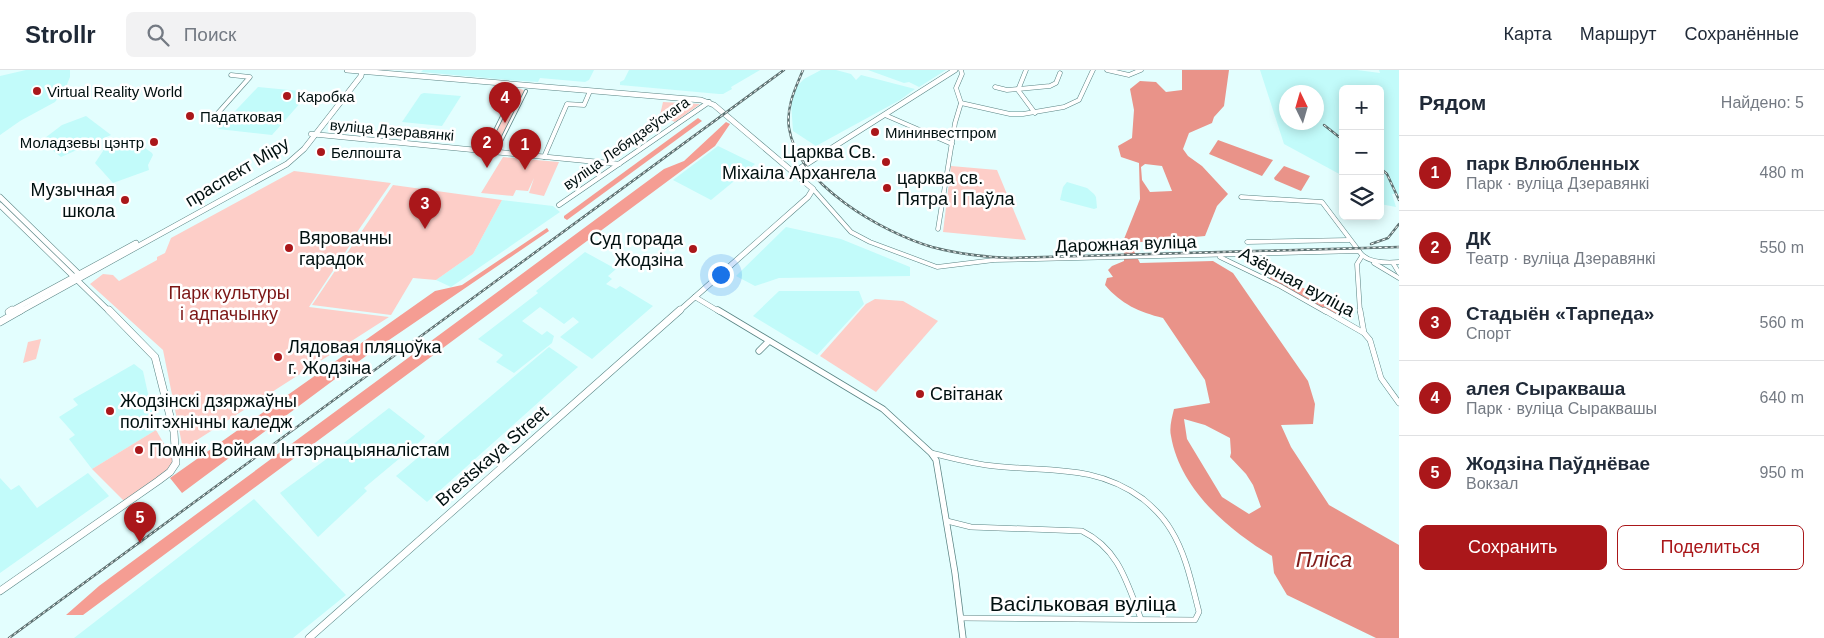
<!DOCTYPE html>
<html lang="ru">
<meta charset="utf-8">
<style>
body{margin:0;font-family:Helvetica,sans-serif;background:#f2f2f3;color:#1f2937}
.controls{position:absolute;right:15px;top:15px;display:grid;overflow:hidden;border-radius:8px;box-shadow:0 2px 12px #0003}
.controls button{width:45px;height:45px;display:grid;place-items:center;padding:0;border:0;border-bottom:1px solid #e0e1e3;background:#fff;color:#1f2937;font:25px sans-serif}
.compass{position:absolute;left:1279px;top:15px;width:45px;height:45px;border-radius:50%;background:#fff;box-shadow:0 2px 12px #0003;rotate:355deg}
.you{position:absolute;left:720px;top:204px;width:18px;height:18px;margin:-12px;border:4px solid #fff;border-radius:50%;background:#1a73e8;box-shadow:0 0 0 8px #1a73e833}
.badge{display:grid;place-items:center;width:32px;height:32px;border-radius:50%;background:#aa171a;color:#fff;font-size:16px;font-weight:700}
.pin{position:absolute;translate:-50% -41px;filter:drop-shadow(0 1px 2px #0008)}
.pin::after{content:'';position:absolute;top:26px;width:18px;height:15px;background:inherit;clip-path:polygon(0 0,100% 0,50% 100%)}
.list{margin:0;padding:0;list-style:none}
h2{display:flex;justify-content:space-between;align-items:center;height:65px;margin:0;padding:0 20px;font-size:21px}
h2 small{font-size:16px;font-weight:400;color:#747a83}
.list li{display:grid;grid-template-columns:32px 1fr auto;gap:15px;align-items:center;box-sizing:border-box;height:75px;padding:0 20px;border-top:1px solid #e0e1e3}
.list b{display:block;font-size:19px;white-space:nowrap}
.list p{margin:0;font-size:16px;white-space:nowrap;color:#747a83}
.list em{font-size:16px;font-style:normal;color:#747a83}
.actions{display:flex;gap:10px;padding:15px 20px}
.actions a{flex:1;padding:11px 0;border:1px solid #aa171a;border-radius:8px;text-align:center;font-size:18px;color:#aa171a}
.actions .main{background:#aa171a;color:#fff}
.icon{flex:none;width:28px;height:28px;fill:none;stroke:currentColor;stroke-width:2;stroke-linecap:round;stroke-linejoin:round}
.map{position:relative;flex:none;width:1399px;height:568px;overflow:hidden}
header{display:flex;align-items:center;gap:30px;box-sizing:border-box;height:70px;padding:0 25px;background:#fff;border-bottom:1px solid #e0e1e3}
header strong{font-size:24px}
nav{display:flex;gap:28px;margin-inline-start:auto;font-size:18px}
.search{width:350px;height:45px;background:#f2f2f3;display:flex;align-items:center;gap:12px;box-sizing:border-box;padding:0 18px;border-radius:8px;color:#747a83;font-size:19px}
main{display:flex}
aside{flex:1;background:#fff}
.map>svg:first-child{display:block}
</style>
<header>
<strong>Strollr</strong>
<div class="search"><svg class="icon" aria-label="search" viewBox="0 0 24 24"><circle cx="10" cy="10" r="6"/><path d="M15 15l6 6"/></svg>Поиск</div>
<nav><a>Карта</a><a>Маршрут</a><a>Сохранённые</a></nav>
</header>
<main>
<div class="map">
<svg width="1399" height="568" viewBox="0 0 1399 568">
<rect width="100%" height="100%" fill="#e3fefe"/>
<g fill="#c2fbfa" fill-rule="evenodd">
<polygon points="26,0 70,0 70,7 65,19 55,32 20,51 0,65 0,6"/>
<polygon points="423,0 594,0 589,10 585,12 540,8 538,12 508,10 421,2"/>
<polygon points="629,0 760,0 731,17 732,19 723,24 719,24 620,15 620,12 624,10"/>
<polygon points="821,0 836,0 851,4 856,10 861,5 915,19 900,30 816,76 793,61 791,32 797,16 804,9"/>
<polygon points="868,0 946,0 919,17 909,12 904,13"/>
<path d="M 1260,0 L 1357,0 L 1380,3 L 1379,0 L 1399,0 L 1399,124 L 1392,124 L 1396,137 L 1380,134 L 1380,19 L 1343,19 L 1343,106 L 1284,74 ZM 1286,22 L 1316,22 L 1316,52 L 1286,52 Z"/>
<polygon points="258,17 310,22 272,65 218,59"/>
<polygon points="424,23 461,26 442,56 402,52 421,24"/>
<polygon points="86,46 111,65 61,87 41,71 62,55"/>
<polygon points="130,67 152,83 153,85 148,95 149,100 113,113 95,93 103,81 104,75"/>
<polygon points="718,76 755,94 711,130 673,110"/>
<polygon points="1067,112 1087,118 1094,124 1096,127 1097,138 1094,139 1060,130 1063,117"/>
<polygon points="502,130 553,136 560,142 451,217 436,210 473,184"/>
<polygon points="786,157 841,169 910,197 910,206 779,208 755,216 736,206"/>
<polygon points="585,182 616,199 608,206 612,209 606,214 616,219 620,216 653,236 592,289 560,267 579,252 573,247 564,254 540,237 522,251 542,265 547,261 554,266 552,273 514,303 496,292 503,285 478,269 538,223 536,221"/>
<polygon points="779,221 859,221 864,234 817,285 753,246"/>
<polygon points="549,277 578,297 427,432 396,406"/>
<polygon points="134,294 143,301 156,360 92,399 69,369 75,365 59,347 78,335 73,329"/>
<polygon points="389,338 425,366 424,368 364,418 367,421 318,467 280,423 332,385 331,383"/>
<polygon points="88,403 109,426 0,503 0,408 11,420 19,415 37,438"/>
<polygon points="254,429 346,525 293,568 74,568"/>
</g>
<g fill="#fdcec8">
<polygon points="521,19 525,21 497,77 489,76 514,25 514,20"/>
<polygon points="663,32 700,34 675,52 660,45"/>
<polygon points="503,87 559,92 544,126 529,123 534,108 528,121 516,120 513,126 481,123"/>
<polygon points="951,96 997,100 1026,170 943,162"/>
<polygon points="294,101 391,113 353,168 352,172 309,237 389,247 183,379 163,280 90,214 103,204 113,205 119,211 157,190 157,187 165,183 171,168"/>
<polygon points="393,115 502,130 473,184 436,210 413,208 391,245 312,235"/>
<polygon points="875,229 903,231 938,251 876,322 820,286 866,234"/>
<polygon points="41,269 36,289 23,293 28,272"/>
<polygon points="156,360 174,391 168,402 128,430 123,430 92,399"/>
</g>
<g fill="#f59d93">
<polygon points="698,48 702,51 567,150 564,148 564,146"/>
<polygon points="726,52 730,54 715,76 83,545 66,545 99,516 664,99 684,91"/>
<polygon points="547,158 549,161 370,283 182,423 170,408 435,221 462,215"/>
<polygon points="1272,206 1319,224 1344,243 1337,247 1268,209"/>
</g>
<g fill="#e99389" fill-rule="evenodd">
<path d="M 1182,0 L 1229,0 L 1224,36 L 1214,47 L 1212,53 L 1189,63 L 1183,79 L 1188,86 L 1202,96 L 1228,124 L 1217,136 L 1205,166 L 1130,173 L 1140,193 L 1213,191 L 1233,203 L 1308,311 L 1315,334 L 1313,354 L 1281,355 L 1291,377 L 1329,435 L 1399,475 L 1399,568 L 1376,568 L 1287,525 L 1274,503 L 1272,486 C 1228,460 1180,419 1171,366 C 1169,358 1172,347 1174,339 L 1210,333 L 1205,310 L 1163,248 C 1139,242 1121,234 1105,215 L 1107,208 L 1113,207 L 1108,200 L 1112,196 L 1124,191 L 1124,169 L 1140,129 L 1139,93 L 1121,87 L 1118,76 L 1132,68 L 1134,40 L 1130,19 L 1140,11 L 1156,12 L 1166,22 L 1182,20 ZM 1145,94 L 1162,96 L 1172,121 L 1150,122 L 1142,110 L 1141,97 ZM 1184,349 L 1205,355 L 1230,368 L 1231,383 L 1230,387 L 1246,404 L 1253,415 L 1261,437 L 1249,444 L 1222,427 L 1187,369 Z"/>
<polygon points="1218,70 1273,90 1262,106 1209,84"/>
<polygon points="1284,96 1310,106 1301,121 1275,110 1274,108"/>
</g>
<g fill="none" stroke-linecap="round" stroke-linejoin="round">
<g stroke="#598484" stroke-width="4">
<g id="pedestrian">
<polyline points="487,77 515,20"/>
<polyline points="498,77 526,21"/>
</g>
</g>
<g stroke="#598484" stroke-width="5">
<g id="minor-far1">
<polyline points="1026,0 1018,20 1035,43"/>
<polyline points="1107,0 1129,5 1141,0"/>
<polyline points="995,17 1007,20 1050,16 1056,13 1060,3"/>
<polyline points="961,33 1010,44 1023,44 1064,37 1079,30 1093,0"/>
<polyline points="885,45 952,74"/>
<polyline points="217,48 218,43 250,7 231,5"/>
<polyline points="544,87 567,34 584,35 590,21"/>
<path d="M 813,119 L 851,162 L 870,172 L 937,197 L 994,190 L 1359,181 C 1366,193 1386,193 1399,192"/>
<polyline points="1241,127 1322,132 1359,181"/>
<polyline points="938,159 955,53 961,33 956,18 962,4 961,0"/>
<polyline points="1247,172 1349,170"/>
<polyline points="1220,187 1280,216 1326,242"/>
<polyline points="1374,193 1399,208"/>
<polyline points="1393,193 1399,203"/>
<polyline points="1360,242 1357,194 1362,186"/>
</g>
</g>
<g stroke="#598484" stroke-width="6">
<g id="minor">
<polyline points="1324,240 1364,263"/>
<polyline points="1360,240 1364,263 1370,270 1381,308 1399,333"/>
<path d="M 931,383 C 952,388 973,394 994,396 C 1049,402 1096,394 1143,429 C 1154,438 1164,448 1171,460 C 1186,484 1192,515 1199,542 L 1195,550 L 961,548"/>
<path d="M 947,451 L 971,457 L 1082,461 C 1119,479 1127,513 1141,549"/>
</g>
</g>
<g stroke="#598484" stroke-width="5.5">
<g id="tertiary-far1">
<polyline points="311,64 619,94"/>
<polyline points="559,135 709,32"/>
<polyline points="695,227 720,242"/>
</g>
</g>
<g stroke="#598484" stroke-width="7">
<g id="tertiary">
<polyline points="718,240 883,339 931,383 936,390 955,503 963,568"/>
<polyline points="759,281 769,271"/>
</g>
</g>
<g stroke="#598484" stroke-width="6">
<g id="secondary-far1">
<polyline points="347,0 701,30 714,35 813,119 808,127 678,242"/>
<polyline points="794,102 955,0"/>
<polyline points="0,127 78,203 78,207"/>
<polyline points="0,135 110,242"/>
<polyline points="9,242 136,173"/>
<polyline points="19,242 287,94 304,79 361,6 362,1"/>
</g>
</g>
<g stroke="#598484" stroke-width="8">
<g id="secondary">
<polyline points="9,242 12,240"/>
<polyline points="0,252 21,240"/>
<polyline points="0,521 158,411 170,402 176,393 174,362 155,287 109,240"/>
<polyline points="309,568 680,240"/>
</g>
</g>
<use href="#pedestrian" stroke="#fff" stroke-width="2.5"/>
<use href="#minor-far1" stroke="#fff" stroke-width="4"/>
<use href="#minor" stroke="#fff" stroke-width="5"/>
<use href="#tertiary-far1" stroke="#fff" stroke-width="4.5"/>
<use href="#tertiary" stroke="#fff" stroke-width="5.5"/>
<use href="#secondary-far1" stroke="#fff" stroke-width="5"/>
<use href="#secondary" stroke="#fff" stroke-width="7"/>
<g stroke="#5e7272" stroke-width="2.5">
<g id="rail">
<path d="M 803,0 C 795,19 786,37 789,58 C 798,115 882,162 932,177 C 958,184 984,187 1011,188 L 1399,177"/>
<polyline points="1324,55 1343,70"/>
<polyline points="1380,98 1387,104 1399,130"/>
<polyline points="1371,174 1388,168 1399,154"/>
<polyline points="9,568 784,0"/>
</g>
</g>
<use href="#rail" stroke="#fff" stroke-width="1" stroke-dasharray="3" stroke-linecap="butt"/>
</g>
<g fill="#aa171a" stroke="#fff" stroke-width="2">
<circle cx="37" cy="21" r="5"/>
<circle cx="287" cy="26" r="5"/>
<circle cx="190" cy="46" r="5"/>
<circle cx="875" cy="62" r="5"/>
<circle cx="154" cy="72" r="5"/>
<circle cx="321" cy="82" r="5"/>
<circle cx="886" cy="92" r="5"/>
<circle cx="887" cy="118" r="5"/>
<circle cx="125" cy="130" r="5"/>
<circle cx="289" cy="178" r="5"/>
<circle cx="693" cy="179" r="5"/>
<circle cx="278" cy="287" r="5"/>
<circle cx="920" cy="324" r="5"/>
<circle cx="110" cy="341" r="5"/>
<circle cx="139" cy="380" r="5"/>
</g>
<g text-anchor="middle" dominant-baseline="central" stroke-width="5" stroke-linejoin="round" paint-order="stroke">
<g font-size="15" fill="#011010" stroke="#fff" text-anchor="start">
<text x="47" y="21">Virtual Reality World</text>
<text x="297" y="26">Каробка</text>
<text x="200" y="46">Падатковая</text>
<text x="885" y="62">Мининвестпром</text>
<text x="144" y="72" text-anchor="end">Моладзевы цэнтр</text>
<text x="331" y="82">Белпошта</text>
</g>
<g font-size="15" fill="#011010" stroke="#fff">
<text transform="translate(392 60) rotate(5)">вуліца Дзеравянкі</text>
<text transform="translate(626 73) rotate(-35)">вуліца Лебядзеўскага</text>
</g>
<g font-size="18" fill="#011010" stroke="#fff" text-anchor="start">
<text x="876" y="82" text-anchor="end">Царква Св.<tspan x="876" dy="21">Міхаіла Архангела</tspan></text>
<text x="897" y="108">царква св.<tspan x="897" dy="21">Пятра і Паўла</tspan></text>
<text x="115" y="120" text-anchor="end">Музычная<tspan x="115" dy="21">школа</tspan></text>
<text x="299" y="168">Вяровачны<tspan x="299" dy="21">гарадок</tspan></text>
<text x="683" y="169" text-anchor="end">Суд горада<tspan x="683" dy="21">Жодзіна</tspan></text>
<text x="288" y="277">Лядовая пляцоўка<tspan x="288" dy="21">г. Жодзіна</tspan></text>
<text x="930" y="324">Світанак</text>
<text x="120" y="331">Жодзінскі дзяржаўны<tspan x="120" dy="21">політэхнічны каледж</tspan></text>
<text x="149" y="380">Помнік Войнам Інтэрнацыяналістам</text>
</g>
<g font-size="18" fill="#011010" stroke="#fff">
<text transform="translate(237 102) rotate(-31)">праспект Міру</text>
<text transform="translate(1126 174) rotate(-2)">Дарожная вуліца</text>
<text transform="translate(1297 212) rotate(28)">Азёрная вуліца</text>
<text transform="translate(492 386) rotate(-41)">Brestskaya Street</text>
</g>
<g font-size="18" fill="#7c1716" stroke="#fff">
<text x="229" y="223">Парк культуры<tspan x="229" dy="21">і адпачынку</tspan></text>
</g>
<g font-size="21" fill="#011010" stroke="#fff">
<text x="1083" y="533">Васільковая вуліца</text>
</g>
<g font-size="22" font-style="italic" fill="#811c1a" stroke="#fff">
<text x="1324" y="489">Пліса</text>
</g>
</g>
</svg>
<div class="controls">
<button>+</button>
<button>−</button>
<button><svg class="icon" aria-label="layers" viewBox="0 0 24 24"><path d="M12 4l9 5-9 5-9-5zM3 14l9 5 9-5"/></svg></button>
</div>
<svg class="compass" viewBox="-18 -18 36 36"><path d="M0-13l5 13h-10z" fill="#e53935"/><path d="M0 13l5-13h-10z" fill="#747a83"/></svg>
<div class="you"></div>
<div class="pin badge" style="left:525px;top:100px">1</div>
<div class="pin badge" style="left:487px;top:98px">2</div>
<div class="pin badge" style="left:425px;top:159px">3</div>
<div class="pin badge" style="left:505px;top:53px">4</div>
<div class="pin badge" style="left:140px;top:473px">5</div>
</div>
<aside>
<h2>Рядом<small>Найдено: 5</small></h2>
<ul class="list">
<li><span class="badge">1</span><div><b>парк Влюбленных</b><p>Парк · вуліца Дзеравянкі</p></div><em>480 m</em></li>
<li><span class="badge">2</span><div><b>ДК</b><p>Театр · вуліца Дзеравянкі</p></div><em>550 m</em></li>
<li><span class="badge">3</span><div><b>Стадыён «Тарпеда»</b><p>Спорт</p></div><em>560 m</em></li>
<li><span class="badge">4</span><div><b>алея Сыракваша</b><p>Парк · вуліца Сыраквашы</p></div><em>640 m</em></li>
<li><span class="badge">5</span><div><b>Жодзіна Паўднёвае</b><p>Вокзал</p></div><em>950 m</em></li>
</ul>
<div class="actions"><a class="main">Сохранить</a><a>Поделиться</a></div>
</aside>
</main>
